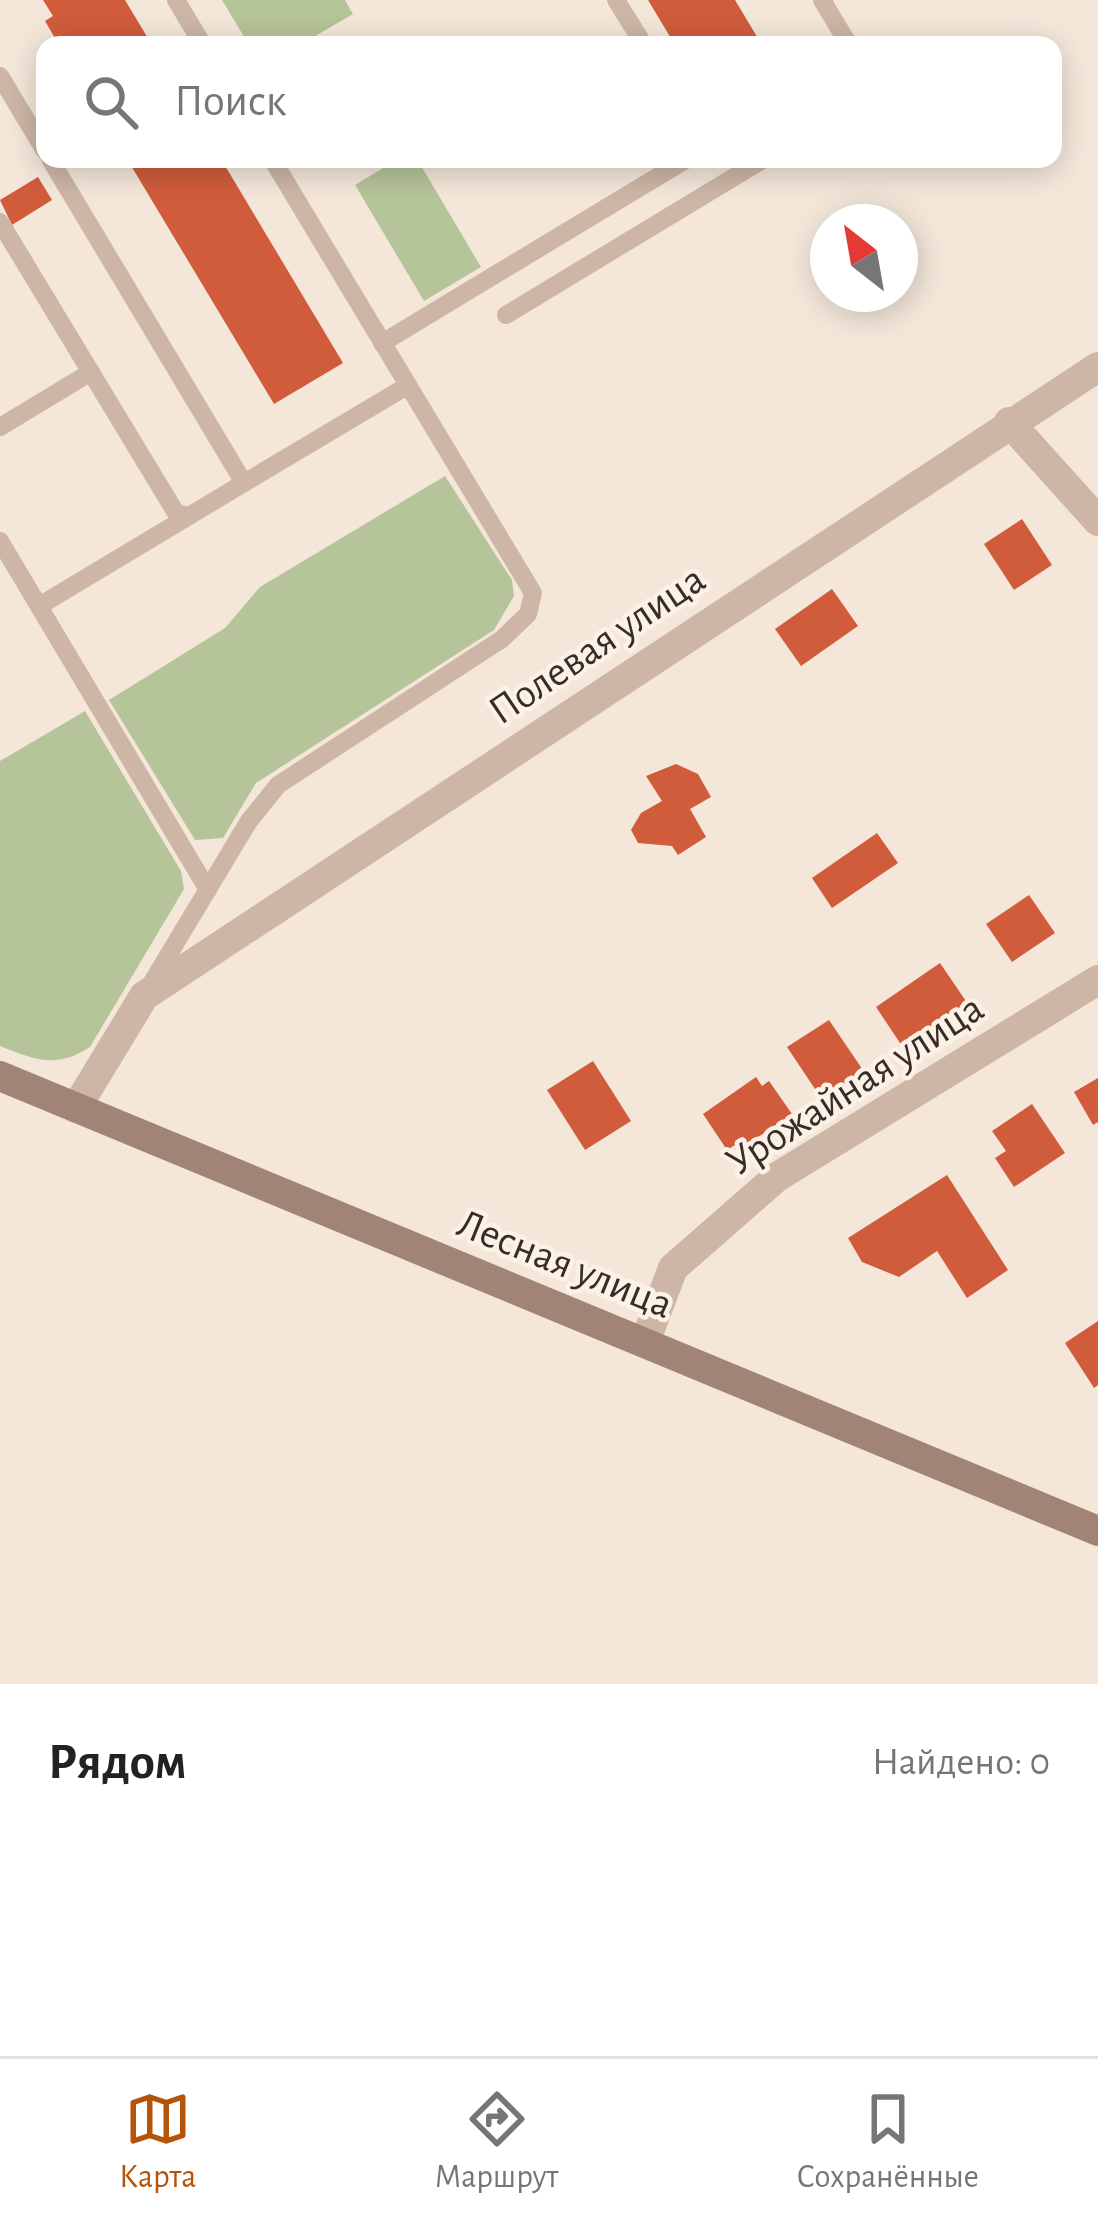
<!DOCTYPE html>
<html lang="ru">
<meta charset="utf-8">
<style>
body{margin:0;font-family:"Alegreya Sans",sans-serif;background:#f6f6f6;color:#222}
.compass{position:absolute;left:810px;top:204px;width:108px;height:108px;border-radius:50%;background:#fff;box-shadow:0 6px 30px #0003;rotate:329deg}
.list{margin:0;padding:0;list-style:none}
h2{display:flex;justify-content:space-between;align-items:center;height:156px;margin:0;padding:0 48px;font-size:51px}
h2 small{font-size:39px;font-weight:400;color:#767676}
.icon{flex:none;width:66px;height:66px;fill:none;stroke:currentColor;stroke-width:2;stroke-linecap:round;stroke-linejoin:round}
.map{position:relative;flex:none;width:1098px;height:1684px;overflow:hidden}
.search{position:absolute;background:#fff;box-shadow:0 6px 30px #0003;left:36px;right:36px;top:36px;height:132px;display:flex;align-items:center;gap:30px;box-sizing:border-box;padding:0 42px;border-radius:24px;color:#767676;font-size:45px}
.sheet{height:372px;background:#fff}
nav{display:flex;justify-content:space-around;align-items:center;box-sizing:border-box;height:168px;border-top:3px solid #e0e0e0;background:#fff;font-size:33px;color:#767676}
nav a{display:grid;justify-items:center;gap:6px}
nav .on{color:#b45309}
.map>svg:first-child{display:block}
</style>
<div class="map">
<svg width="1098" height="1684" viewBox="0 0 1098 1684">
<rect width="100%" height="100%" fill="#f4e7da"/>
<g fill="#b6c499">
<polygon points="222,0 345,0 353,14 300,45 249,45"/>
<polygon points="398,159 417,159 481,267 424,301 355,185"/>
<polygon points="445,476 512,580 514,596 494,630 256,783 223,838 195,840 109,700 225,628 260,587"/>
<path d="M 85,711 L 181,871 L 184,889 L 90,1047 C 56,1069 35,1060 0,1046 L 0,761 Z"/>
</g>
<g fill="#d05c3c">
<polygon points="43,0 125,0 152,45 59,45 45,21 53,16"/>
<polygon points="648,0 735,0 762,45 675,45"/>
<polygon points="127,159 221,159 343,363 274,404"/>
<polygon points="38,177 52,200 12,225 0,200"/>
<polygon points="1022,519 1052,565 1014,590 984,544"/>
<polygon points="832,589 858,626 801,666 775,629"/>
<polygon points="676,764 698,774 711,797 690,809 706,837 678,855 672,846 638,843 631,830 641,813 662,801 646,776"/>
<polygon points="877,833 898,863 832,908 812,878"/>
<polygon points="1029,895 1055,933 1012,962 986,924"/>
<polygon points="940,963 970,1007 906,1052 876,1007"/>
<polygon points="829,1020 869,1079 827,1107 787,1047"/>
<polygon points="593,1061 631,1121 585,1150 547,1090"/>
<polygon points="756,1077 762,1086 769,1081 792,1114 742,1148 738,1143 727,1150 703,1114"/>
<polygon points="1098,1078 1098,1122 1093,1125 1074,1092"/>
<polygon points="1032,1104 1065,1153 1014,1187 995,1158 1006,1151 992,1131"/>
<polygon points="947,1175 1008,1270 967,1298 937,1251 899,1277 862,1262 848,1238"/>
<polygon points="1098,1321 1098,1385 1094,1388 1065,1343"/>
</g>
<g fill="none" stroke-linecap="round" stroke-linejoin="round">
<g stroke="#cdb6a5" stroke-width="18">
<polyline points="176,0 203,45"/>
<polyline points="616,0 644,45"/>
<polyline points="822,0 849,45"/>
<polyline points="0,76 45,151"/>
<polyline points="50,159 244,483 407,386"/>
<polyline points="0,222 176,513 189,516 244,483"/>
<polyline points="506,315 764,159"/>
<polyline points="382,343 687,159"/>
<polyline points="0,427 91,372"/>
<polyline points="0,541 208,890"/>
<polyline points="39,606 189,516"/>
<polyline points="151,984 249,821 278,785 502,639 528,614 533,593 272,159"/>
</g>
<g stroke="#cdb6a5" stroke-width="30">
<polyline points="1009,422 1098,521"/>
<polyline points="76,1108 144,996 1098,367"/>
<polyline points="645,1342 673,1268 777,1177 1098,980"/>
</g>
<polyline stroke="#a18476" stroke-width="30" points="0,1076 1098,1531"/>
</g>
<g text-anchor="middle" dominant-baseline="central" stroke-width="9" stroke-linejoin="round" paint-order="stroke">
<g font-size="42" fill="#382c27" stroke="#fbf1e7">
<text transform="translate(597 645) rotate(-34)">Полевая улица</text>
<text transform="translate(855 1085) rotate(-33)">Урожайная улица</text>
<text transform="translate(565 1264) rotate(22)">Лесная улица</text>
</g>
</g>
</svg>
<svg class="compass" viewBox="-18 -18 36 36"><path d="M0-13l5 13h-10z" fill="#e53935"/><path d="M0 13l5-13h-10z" fill="#767676"/></svg>
<div class="search"><svg class="icon" aria-label="search" viewBox="0 0 24 24"><circle cx="10" cy="10" r="6"/><path d="M15 15l6 6"/></svg>Поиск</div>
</div>
<section class="sheet">
<h2>Рядом<small>Найдено: 0</small></h2>
<ul class="list">
</ul>
</section>
<nav>
<a class="on"><svg class="icon" aria-label="map" viewBox="0 0 24 24"><path d="M3 6l6-2 6 2 6-2v14l-6 2-6-2-6 2zM9 4v14M15 6v14"/></svg>Карта</a>
<a><svg class="icon" aria-label="directions" viewBox="0 0 24 24"><path d="M12 3l9 9-9 9-9-9zM9 14v-3h6M13 9l2 2-2 2"/></svg>Маршрут</a>
<a><svg class="icon" aria-label="saved" viewBox="0 0 24 24"><path d="M7 4h10v16l-5-4-5 4z"/></svg>Сохранённые</a>
</nav>
